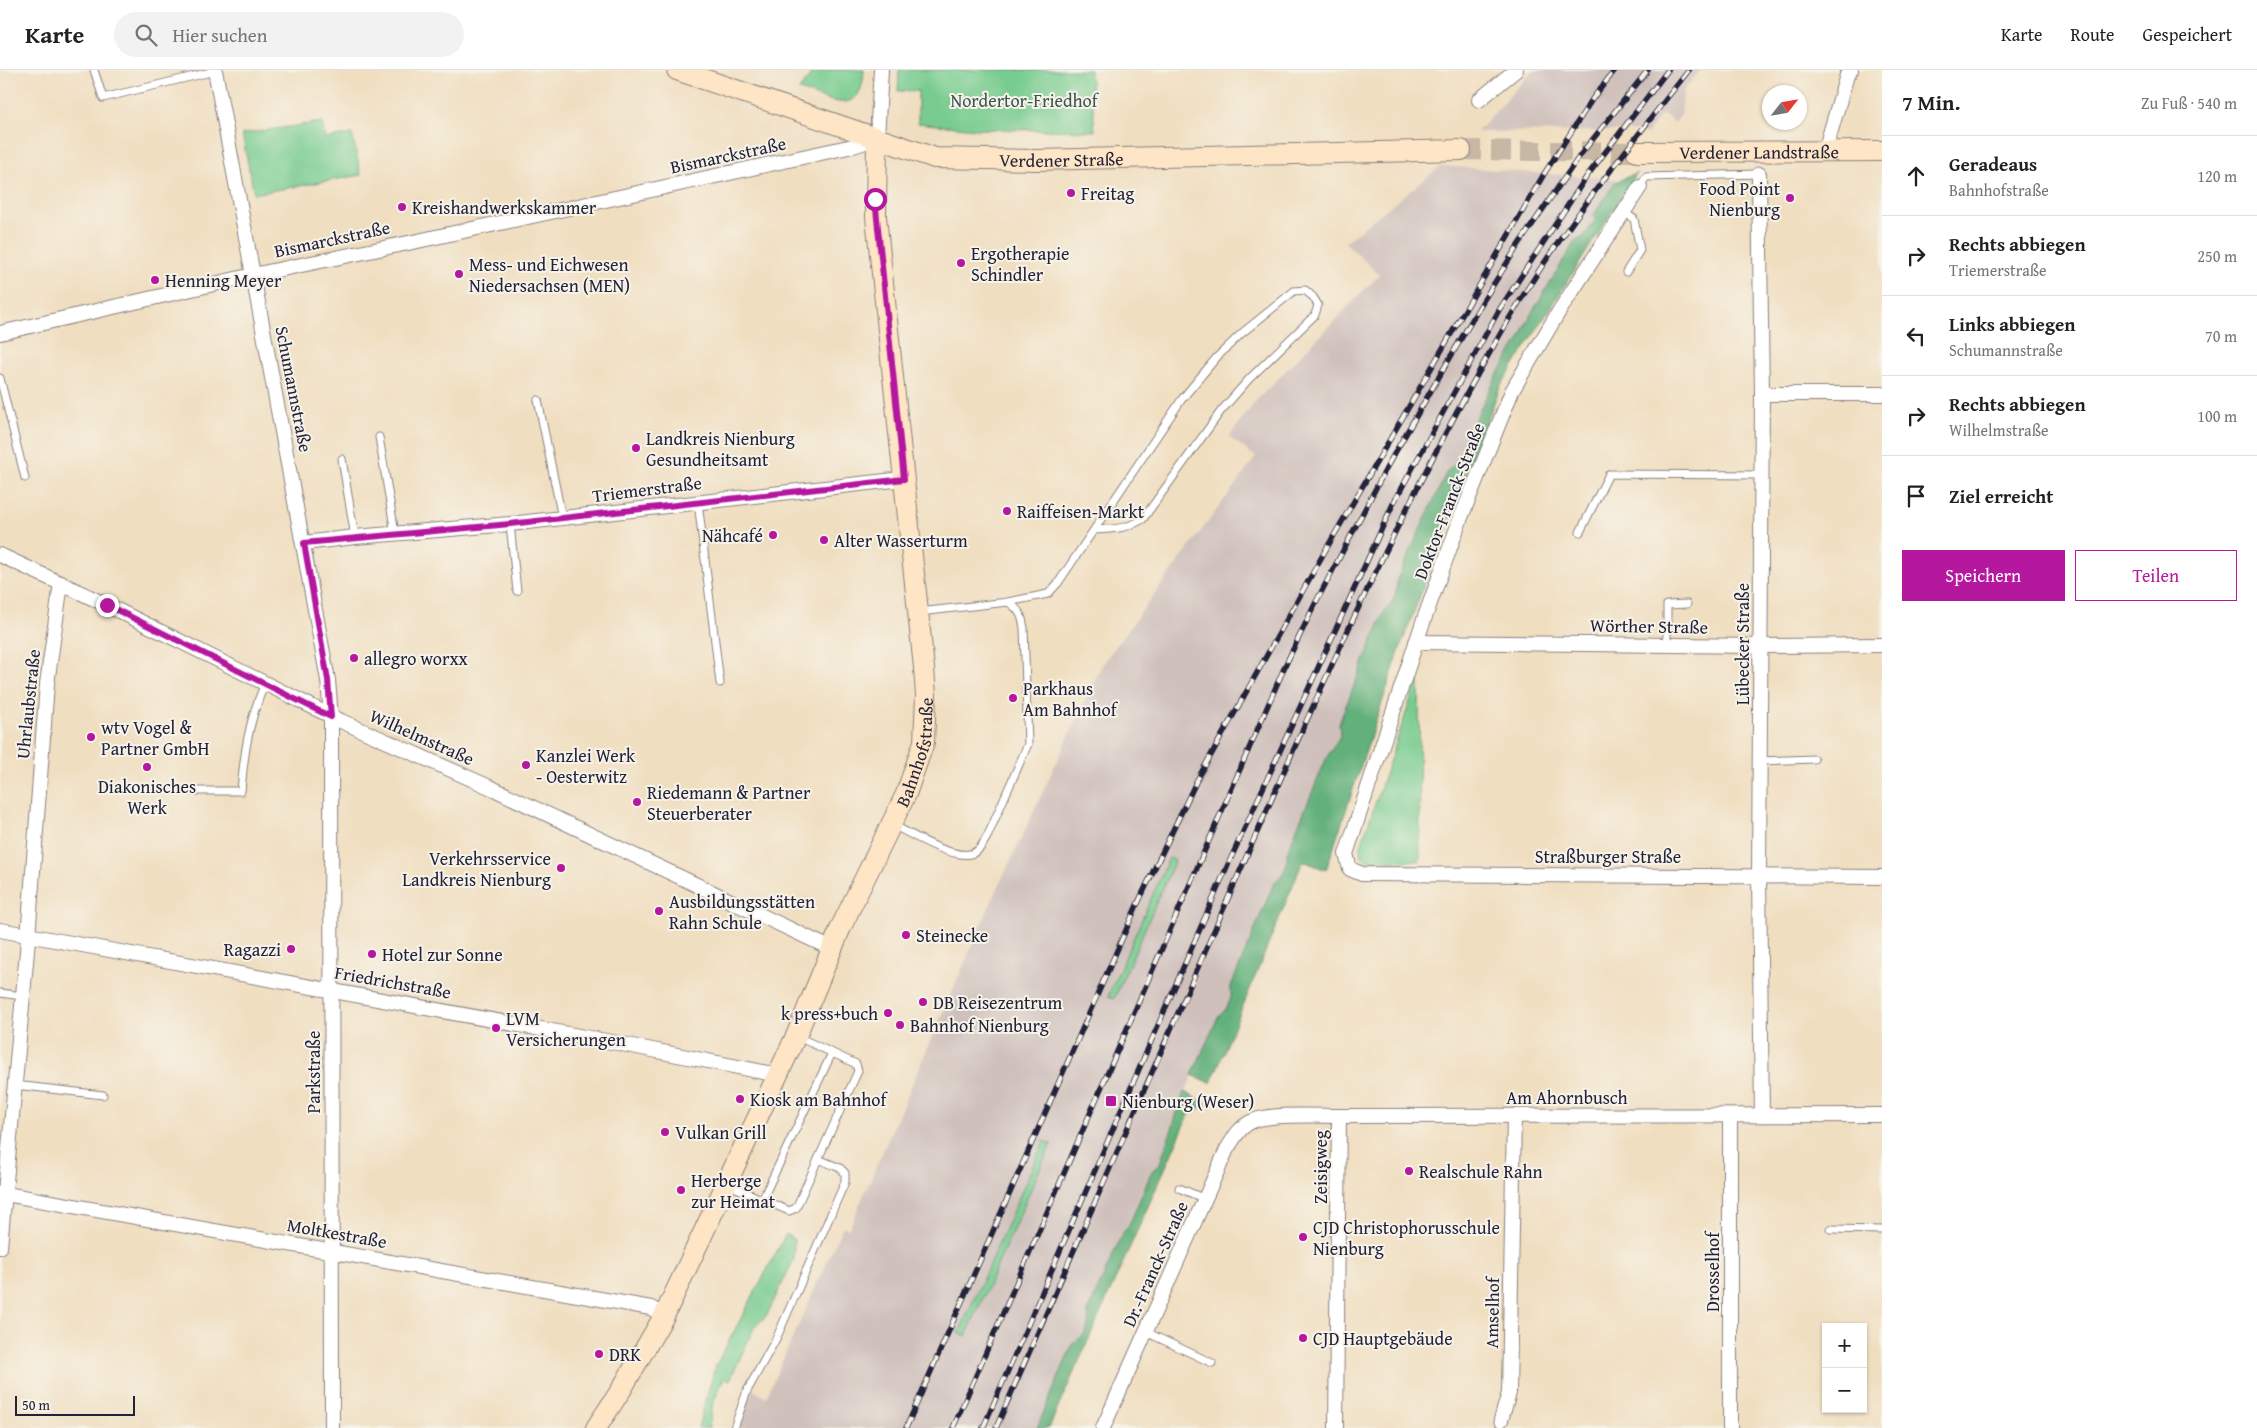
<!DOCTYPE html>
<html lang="de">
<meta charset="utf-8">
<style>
body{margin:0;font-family:"Gentium Book Plus",serif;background:#f2f2f2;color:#202124}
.controls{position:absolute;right:15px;bottom:15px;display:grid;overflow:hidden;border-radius:0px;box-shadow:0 1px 4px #0004}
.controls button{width:45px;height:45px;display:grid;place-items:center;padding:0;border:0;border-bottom:1px solid #e0e0e0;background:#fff;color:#202124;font:25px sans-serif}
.compass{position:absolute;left:1762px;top:15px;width:45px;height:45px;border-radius:50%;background:#fff;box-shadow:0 1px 4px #0004;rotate:59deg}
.scale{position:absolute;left:15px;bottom:12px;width:120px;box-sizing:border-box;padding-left:5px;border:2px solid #22223b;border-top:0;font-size:14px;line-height:18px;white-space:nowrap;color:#22223b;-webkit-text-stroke:4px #f7f3e8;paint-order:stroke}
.stop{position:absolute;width:15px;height:15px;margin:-11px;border:4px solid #b5179e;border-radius:50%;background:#fff}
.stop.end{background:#b5179e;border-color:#fff;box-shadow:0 1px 5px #0008}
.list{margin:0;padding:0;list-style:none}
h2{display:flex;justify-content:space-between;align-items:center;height:65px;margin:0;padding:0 20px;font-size:21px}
h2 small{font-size:16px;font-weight:400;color:#757577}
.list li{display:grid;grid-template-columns:32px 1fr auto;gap:15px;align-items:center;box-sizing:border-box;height:80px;padding:0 20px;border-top:1px solid #e0e0e0}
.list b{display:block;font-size:19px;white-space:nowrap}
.list p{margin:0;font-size:16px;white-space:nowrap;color:#757577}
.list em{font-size:16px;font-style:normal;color:#757577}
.actions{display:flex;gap:10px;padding:15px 20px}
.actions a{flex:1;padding:11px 0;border:1px solid #b5179e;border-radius:0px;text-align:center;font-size:18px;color:#b5179e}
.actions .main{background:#b5179e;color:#fff}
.icon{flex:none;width:28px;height:28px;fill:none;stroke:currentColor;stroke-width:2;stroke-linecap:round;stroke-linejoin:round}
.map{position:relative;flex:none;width:1882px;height:1358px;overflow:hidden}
header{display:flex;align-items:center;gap:30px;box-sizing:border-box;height:70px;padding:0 25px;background:#fff;border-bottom:1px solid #e0e0e0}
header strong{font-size:24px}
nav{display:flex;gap:28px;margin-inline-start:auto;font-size:18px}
.search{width:350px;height:45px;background:#f2f2f2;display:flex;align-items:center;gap:12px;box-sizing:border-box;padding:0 18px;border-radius:28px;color:#757577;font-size:19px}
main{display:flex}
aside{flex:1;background:#fff}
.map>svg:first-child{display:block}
</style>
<header>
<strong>Karte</strong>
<div class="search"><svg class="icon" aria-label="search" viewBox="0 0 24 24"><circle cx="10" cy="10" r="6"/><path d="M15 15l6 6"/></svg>Hier suchen</div>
<nav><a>Karte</a><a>Route</a><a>Gespeichert</a></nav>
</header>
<main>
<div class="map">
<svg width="1882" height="1358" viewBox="0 0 1882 1358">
<rect width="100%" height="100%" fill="#f7f3e8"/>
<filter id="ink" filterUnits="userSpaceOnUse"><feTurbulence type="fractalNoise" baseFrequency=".02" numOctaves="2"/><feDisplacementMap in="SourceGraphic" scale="10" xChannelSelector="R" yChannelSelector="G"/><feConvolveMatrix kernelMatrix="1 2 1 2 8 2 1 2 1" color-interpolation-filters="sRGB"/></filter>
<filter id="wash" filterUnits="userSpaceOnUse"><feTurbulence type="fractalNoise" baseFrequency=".0096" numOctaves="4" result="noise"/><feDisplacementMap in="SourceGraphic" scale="20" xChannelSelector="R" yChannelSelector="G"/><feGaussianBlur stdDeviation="1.12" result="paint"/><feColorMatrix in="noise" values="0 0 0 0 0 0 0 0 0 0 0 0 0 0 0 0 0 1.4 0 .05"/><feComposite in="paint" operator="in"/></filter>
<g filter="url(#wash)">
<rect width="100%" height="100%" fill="#f0dec0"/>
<g fill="#cfc0bb">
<polygon points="1533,0 1701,0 1684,20 1681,44 1675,53 1667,46 1661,45 1647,64 1640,61 1619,61 1477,62"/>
<polygon points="1441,96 1616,109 1593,146 1596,148 1584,166 1574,173 1531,244 1520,269 1496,307 1466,367 1461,383 1455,394 1447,401 1397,510 1397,521 1392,534 1384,542 1339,653 1340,666 1327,687 1287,782 1288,794 1283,805 1274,813 1231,915 1231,928 1226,939 1218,947 1172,1053 1160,1093 1152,1101 1088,1242 1089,1255 1084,1266 1073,1273 1037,1358 738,1358 753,1320 766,1327 843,1156 849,1159 988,839 1102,595 1256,387 1229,367 1256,331 1379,205 1345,172"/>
</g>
<g fill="#78cc90" stroke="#4d7766">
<path d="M 811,0 L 864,0 C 862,49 830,30 799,20 L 810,6 Z"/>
<polygon points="899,0 1090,0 1095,61 975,59 918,53 918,21 898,21"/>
<polygon points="322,52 325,69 352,64 361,105 254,124 242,64"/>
<polygon points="1419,605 1420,791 1367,790 1361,786 1360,778"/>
<polygon points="1169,788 1175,790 1114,929 1108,926"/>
<polygon points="1044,1071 1051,1074 966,1266 959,1263"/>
<polygon points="786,1164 794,1170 794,1189 767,1245 754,1258 730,1310 724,1308 713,1333 709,1358 698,1358 715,1297"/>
</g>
<g fill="#62b07a" stroke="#42695a">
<path d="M 1637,103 L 1500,317 L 1401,576 L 1326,800 L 1303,791 L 1211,1013 L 1192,1005 L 1218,947 L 1226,939 L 1231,928 L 1231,916 L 1274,813 C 1285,803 1288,796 1287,782 L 1327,687 L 1340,666 L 1339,653 L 1384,542 C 1394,532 1397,524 1397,510 L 1447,401 L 1455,394 L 1461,383 L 1466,367 L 1496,307 L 1520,269 L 1531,244 L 1574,173 L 1584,166 L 1596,149 L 1593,146 L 1615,112 Z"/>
<path d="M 1184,1022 L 1207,1033 L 1189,1045 L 1049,1358 L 1037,1358 L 1073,1273 C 1088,1264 1089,1259 1088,1242 L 1122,1164 L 1128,1157 L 1152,1101 L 1160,1093 Z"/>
</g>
</g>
<g filter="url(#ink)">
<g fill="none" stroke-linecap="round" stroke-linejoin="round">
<polyline stroke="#c7b8a5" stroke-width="20" stroke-dasharray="20 10" stroke-linecap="butt" points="1461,80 1637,82"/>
<g stroke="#89807e" stroke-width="9">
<g id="lane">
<polyline points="94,0 103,28 215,1"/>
<polyline points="1640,117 1646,107 1759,104"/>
<polyline points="1624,142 1634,149 1640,180 1626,202"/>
<polyline points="0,308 25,408"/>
<polyline points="538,330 562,448"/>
<polyline points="379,367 395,463"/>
<polyline points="342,389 355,467"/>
<polyline points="698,432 720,613"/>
<polyline points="510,454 517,521"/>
<polyline points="1580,462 1609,404 1762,405"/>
<path d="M 919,542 L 1008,532 L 1048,524 L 1058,513 L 1182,329 L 1217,287 L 1242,263 L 1294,221 L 1305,220 L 1313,227 L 1318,235 L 1315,245 L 1249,309 L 1221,341 L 1143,449 C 1127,459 1113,459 1095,460"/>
<polyline points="1667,575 1667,535 1687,534"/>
<polyline points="1760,691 1814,689"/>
<path d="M 177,721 L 241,721 C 244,684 249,648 265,614"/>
<path d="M 893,755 C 911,764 950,788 970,784 C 979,783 984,772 988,765 L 1028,674 L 1024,558 C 1022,545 1019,539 1008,532"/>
<polyline points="0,923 23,926"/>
<polyline points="15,1015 103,1025"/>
<polyline points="727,1114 789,1141 796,1138 858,1001 856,994 796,966"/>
<polyline points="1179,1118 1205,1129"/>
<polyline points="762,1130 832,983"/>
<polyline points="1830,1159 1882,1160"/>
<polyline points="1146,1262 1212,1293"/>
<polyline points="734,1358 747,1321 777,1267 845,1112 845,1103 840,1098 818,1089"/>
</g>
</g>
<g stroke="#89807e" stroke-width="16">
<g id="street">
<polyline points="215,0 328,610 331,647 332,1358"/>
<polyline points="1479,30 1516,0"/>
<polyline points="1825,81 1847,5 1851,0"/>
<polyline points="1759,104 1762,324 1759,806 1762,1045"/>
<polyline points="1640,117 1558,243 1512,321 1460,450 1422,555 1346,784 1350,799 1362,804 1882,807"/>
<polyline points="0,263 253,205 413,172 853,76 877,68 881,0"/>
<polyline points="1762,324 1882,324"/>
<polyline points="304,473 355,467 510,454 903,409"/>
<polyline points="0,485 107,535 341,651 494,719 832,879"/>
<polyline points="1416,572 1761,576 1882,575"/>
<polyline points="0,860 617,973 778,1005"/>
<polyline points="0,1123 651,1238 664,1246"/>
<polyline points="0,1177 27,881 47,614 61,513"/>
<polyline points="1501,1350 1509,1323 1514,1046"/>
<path d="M 1103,1358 L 1227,1079 C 1234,1068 1240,1056 1253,1051 C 1270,1043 1318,1046 1339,1046 L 1882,1045"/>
<polyline points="1336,1358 1339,1046"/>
<polyline points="1730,1358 1730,1046"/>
</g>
</g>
<g stroke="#89807e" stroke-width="22">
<g id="secondary">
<path id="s1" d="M 677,0 L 935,88 L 1037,90 L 1461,80"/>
<path id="s2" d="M 1637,82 L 1882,81"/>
<path id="s3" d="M 596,1358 L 621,1320 L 664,1246 L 796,966 L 841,857 L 906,724 L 924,672 L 926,626 L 924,598 L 876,147 L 877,68"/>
</g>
</g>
<use href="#lane" stroke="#fff" stroke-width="7"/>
<use href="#street" stroke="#fff" stroke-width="14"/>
<use href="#secondary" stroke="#fde5c5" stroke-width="20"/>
<g stroke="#22223b" stroke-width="5.5">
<g id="rail">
<polyline points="906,1358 1137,835 1196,712 1325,481 1544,104 1593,28 1615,0"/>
<polyline points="953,1358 1285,596 1315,534 1389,393 1483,231 1519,174 1581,84 1648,0"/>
<polyline points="983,1358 1226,799 1393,434 1499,240 1587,106 1668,0"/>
<path d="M 996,1358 C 1065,1198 1137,1039 1206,879 C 1299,666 1391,451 1509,249 C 1560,162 1626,80 1689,0"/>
</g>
</g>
<use href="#rail" stroke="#f7f3e8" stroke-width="4" stroke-dasharray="11" stroke-linecap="butt"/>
</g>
</g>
<g fill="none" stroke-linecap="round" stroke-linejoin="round" filter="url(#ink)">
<polyline stroke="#b5179e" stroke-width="6" points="107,535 331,647 328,610 304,473 510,454 904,409 875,129"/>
</g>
<g fill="#b5179e" stroke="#f7f3e8" stroke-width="2">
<circle cx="1071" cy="123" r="5"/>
<circle cx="1790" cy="128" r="5"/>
<circle cx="402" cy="137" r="5"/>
<circle cx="961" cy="193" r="5"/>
<circle cx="459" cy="204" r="5"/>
<circle cx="155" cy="210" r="5"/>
<circle cx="636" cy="378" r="5"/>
<circle cx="1007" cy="441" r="5"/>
<circle cx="773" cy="465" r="5"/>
<circle cx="824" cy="470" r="5"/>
<circle cx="354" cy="588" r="5"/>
<circle cx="1013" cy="628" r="5"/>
<circle cx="91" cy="667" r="5"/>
<circle cx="526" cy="695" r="5"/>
<circle cx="147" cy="697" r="5"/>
<circle cx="637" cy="732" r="5"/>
<circle cx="561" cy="798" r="5"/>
<circle cx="659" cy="841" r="5"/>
<circle cx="906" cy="865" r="5"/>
<circle cx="291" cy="879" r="5"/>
<circle cx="372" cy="884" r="5"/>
<circle cx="923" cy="932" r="5"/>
<circle cx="888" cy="943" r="5"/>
<circle cx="900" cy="955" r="5"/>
<circle cx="496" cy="958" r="5"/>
<circle cx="740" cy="1029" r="5"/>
<rect x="1105" y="1025" width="12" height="12" rx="2.5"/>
<circle cx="665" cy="1062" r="5"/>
<circle cx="1409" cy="1101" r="5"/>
<circle cx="681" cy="1120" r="5"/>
<circle cx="1303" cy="1167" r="5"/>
<circle cx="1303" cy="1268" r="5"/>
<circle cx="599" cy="1284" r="5"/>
</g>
<g text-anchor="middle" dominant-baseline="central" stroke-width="4" stroke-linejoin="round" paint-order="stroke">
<g font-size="18" fill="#3c5554" stroke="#f7f3e8">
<text x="1024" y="30">Nordertor-Friedhof</text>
</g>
<g font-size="18" fill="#22223b" stroke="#f7f3e8">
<text stroke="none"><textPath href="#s2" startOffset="122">Verdener Landstraße</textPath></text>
<text transform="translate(728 85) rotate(-12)">Bismarckstraße</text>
<text stroke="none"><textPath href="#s1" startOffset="399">Verdener Straße</textPath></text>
<text transform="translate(332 169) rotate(-12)">Bismarckstraße</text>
<text transform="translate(294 319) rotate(79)">Schumannstraße</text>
<text transform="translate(647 419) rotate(-7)">Triemerstraße</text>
<text transform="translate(1449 431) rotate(-69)">Doktor-Franck-Straße</text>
<text transform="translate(1649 556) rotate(1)">Wörther Straße</text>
<text transform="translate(1742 574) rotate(-90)">Lübecker Straße</text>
<text transform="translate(28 634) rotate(-84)">Uhrlaubstraße</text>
<text transform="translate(422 667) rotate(24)">Wilhelmstraße</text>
<text stroke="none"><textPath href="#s3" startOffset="750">Bahnhofstraße</textPath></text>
<text x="1608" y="786">Straßburger Straße</text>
<text transform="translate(393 912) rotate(10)">Friedrichstraße</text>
<text transform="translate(313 1002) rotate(-90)">Parkstraße</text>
<text x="1567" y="1027">Am Ahornbusch</text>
<text transform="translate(1320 1097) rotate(-90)">Zeisigweg</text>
<text transform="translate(337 1163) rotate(10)">Moltkestraße</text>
<text transform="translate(1155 1194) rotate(-66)">Dr.-Franck-Straße</text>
<text transform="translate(1712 1202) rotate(-90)">Drosselhof</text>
<text transform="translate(1492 1243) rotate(-89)">Amselhof</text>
</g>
<g font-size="18" fill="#22223b" stroke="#f7f3e8" text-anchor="start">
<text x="1780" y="118" text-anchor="end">Food Point<tspan x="1780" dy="21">Nienburg</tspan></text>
<text x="1081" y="123">Freitag</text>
<text x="412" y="137">Kreishandwerkskammer</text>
<text x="971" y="183">Ergotherapie<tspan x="971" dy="21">Schindler</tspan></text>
<text x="469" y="194">Mess- und Eichwesen<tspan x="469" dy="21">Niedersachsen (MEN)</tspan></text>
<text x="165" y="210">Henning Meyer</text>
<text x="646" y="368">Landkreis Nienburg<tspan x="646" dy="21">Gesundheitsamt</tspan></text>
<text x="1017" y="441">Raiffeisen-Markt</text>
<text x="763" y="465" text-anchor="end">Nähcafé</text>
<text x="834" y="470">Alter Wasserturm</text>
<text x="364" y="588">allegro worxx</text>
<text x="1023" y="618">Parkhaus<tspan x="1023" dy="21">Am Bahnhof</tspan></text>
<text x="101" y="657">wtv Vogel &amp;<tspan x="101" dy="21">Partner GmbH</tspan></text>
<text x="536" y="685">Kanzlei Werk<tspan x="536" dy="21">- Oesterwitz</tspan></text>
<text x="147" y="716" text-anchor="middle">Diakonisches<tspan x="147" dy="21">Werk</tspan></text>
<text x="647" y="722">Riedemann &amp; Partner<tspan x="647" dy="21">Steuerberater</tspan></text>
<text x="551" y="788" text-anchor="end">Verkehrsservice<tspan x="551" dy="21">Landkreis Nienburg</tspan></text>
<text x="669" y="831">Ausbildungsstätten<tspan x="669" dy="21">Rahn Schule</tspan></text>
<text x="916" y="865">Steinecke</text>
<text x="281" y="879" text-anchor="end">Ragazzi</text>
<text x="382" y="884">Hotel zur Sonne</text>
<text x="933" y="932">DB Reisezentrum</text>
<text x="878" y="943" text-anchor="end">k press+buch</text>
<text x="506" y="948">LVM<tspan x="506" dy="21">Versicherungen</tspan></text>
<text x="910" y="955">Bahnhof Nienburg</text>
<text x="750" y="1029">Kiosk am Bahnhof</text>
<text x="1122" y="1031">Nienburg (Weser)</text>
<text x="675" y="1062">Vulkan Grill</text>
<text x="1419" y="1101">Realschule Rahn</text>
<text x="691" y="1110">Herberge<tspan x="691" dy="21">zur Heimat</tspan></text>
<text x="1313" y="1157">CJD Christophorusschule<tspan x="1313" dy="21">Nienburg</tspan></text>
<text x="1313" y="1268">CJD Hauptgebäude</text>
<text x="609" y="1284">DRK</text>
</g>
</g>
</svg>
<div class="controls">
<button>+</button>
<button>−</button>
</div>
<svg class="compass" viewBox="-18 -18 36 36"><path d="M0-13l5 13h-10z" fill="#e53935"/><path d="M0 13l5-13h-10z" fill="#757577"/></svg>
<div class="scale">50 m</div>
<div class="stop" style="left:875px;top:129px"></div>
<div class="stop end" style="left:107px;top:535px"></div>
</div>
<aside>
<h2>7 Min.<small>Zu Fuß · 540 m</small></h2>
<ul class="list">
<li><svg class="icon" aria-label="ahead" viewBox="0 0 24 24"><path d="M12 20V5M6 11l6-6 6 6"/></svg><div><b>Geradeaus</b><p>Bahnhofstraße</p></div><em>120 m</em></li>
<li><svg class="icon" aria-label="right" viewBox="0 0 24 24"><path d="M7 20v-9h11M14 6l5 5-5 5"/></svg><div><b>Rechts abbiegen</b><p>Triemerstraße</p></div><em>250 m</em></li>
<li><svg class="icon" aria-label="left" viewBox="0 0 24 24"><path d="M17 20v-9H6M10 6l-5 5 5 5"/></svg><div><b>Links abbiegen</b><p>Schumannstraße</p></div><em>70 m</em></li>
<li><svg class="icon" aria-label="right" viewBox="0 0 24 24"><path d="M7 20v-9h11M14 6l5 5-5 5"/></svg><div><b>Rechts abbiegen</b><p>Wilhelmstraße</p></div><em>100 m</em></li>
<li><svg class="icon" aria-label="arrive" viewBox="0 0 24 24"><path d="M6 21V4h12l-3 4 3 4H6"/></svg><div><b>Ziel erreicht</b></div></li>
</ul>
<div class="actions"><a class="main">Speichern</a><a>Teilen</a></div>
</aside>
</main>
